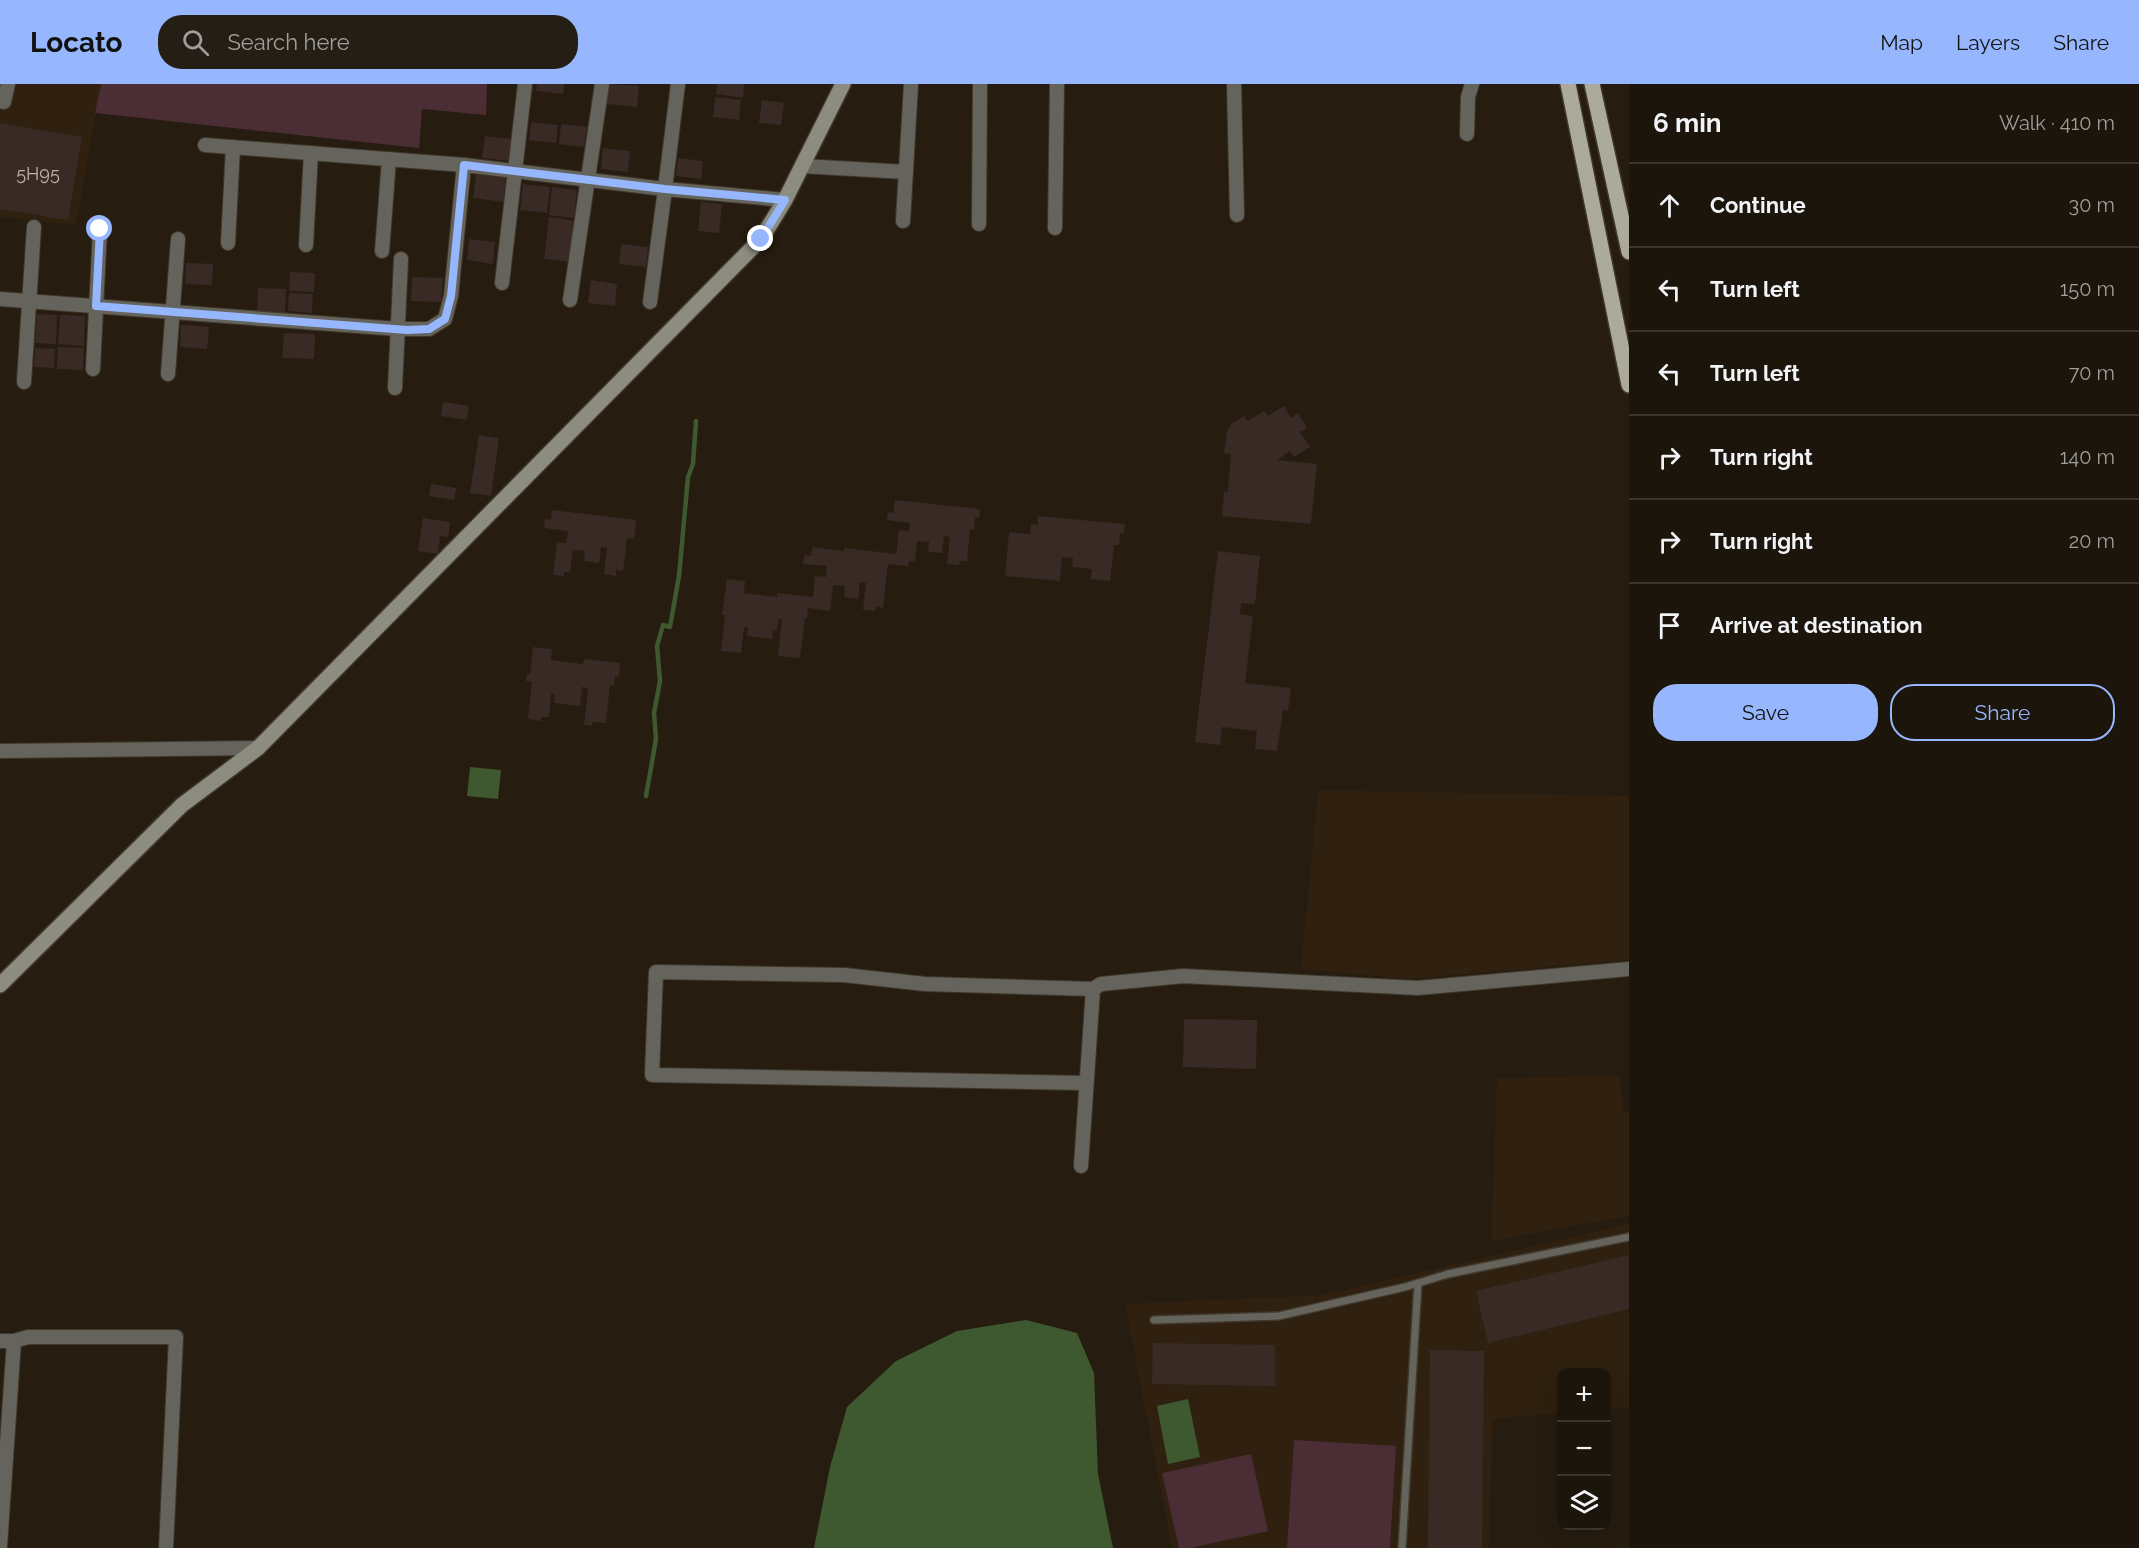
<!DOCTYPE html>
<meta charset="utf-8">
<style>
body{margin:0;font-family:Raleway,sans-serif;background:#251e15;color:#f1f3f6}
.controls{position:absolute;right:18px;bottom:18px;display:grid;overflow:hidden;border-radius:12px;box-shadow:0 6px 24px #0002}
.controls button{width:54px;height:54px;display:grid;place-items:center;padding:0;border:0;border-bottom:2px solid #3a342d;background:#1c150c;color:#f1f3f6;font:30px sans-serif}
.stop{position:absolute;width:18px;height:18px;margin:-14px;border:4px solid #96b6fd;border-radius:50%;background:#fff}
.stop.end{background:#96b6fd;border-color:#fff;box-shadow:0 2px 6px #0008}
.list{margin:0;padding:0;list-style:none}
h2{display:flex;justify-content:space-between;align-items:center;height:78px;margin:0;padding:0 24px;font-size:26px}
h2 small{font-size:20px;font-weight:400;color:#a09f9d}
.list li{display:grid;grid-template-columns:39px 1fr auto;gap:18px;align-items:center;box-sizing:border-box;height:84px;padding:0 24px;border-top:2px solid #3a342d}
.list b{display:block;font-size:22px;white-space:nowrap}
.list em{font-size:20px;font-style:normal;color:#a09f9d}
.actions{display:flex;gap:12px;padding:18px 24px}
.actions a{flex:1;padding:14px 0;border:2px solid #96b6fd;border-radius:24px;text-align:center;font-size:21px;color:#96b6fd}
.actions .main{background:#96b6fd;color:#111}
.icon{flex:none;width:33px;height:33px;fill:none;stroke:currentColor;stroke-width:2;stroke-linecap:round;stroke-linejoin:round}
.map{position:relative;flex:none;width:1629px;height:1464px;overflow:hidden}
header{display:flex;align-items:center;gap:36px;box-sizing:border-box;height:84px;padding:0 30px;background:#96b6fd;color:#111}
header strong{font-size:28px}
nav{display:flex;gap:33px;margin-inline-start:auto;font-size:21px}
.search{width:420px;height:54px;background:#251e15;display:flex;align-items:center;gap:15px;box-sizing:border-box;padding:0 21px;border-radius:24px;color:#a09f9d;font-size:22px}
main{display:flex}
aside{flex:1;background:#1c150c}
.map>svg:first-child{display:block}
</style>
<header>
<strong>Locato</strong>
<div class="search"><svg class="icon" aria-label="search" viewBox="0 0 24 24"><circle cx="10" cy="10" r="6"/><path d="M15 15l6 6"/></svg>Search here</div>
<nav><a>Map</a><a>Layers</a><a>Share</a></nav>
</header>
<main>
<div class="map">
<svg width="1629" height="1464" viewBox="0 0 1629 1464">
<rect width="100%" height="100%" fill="#261c10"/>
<g fill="#2f200f">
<polygon points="0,0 101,0 76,141 0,133"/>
<polygon points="1318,706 1629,712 1629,876 1408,895 1301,885"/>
<polygon points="1619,992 1624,1029 1629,1029 1629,1132 1491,1157 1497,994"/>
<polygon points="1629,1140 1629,1324 1607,1326 1606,1288 1562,1288 1561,1329 1493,1335 1489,1464 1172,1464 1125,1220 1322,1211"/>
</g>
<g fill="#4b2e35">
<polygon points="101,0 487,0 486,31 422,25 419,64 95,29"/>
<polygon points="1294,1356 1396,1362 1390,1464 1287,1464"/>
<polygon points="1251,1370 1268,1447 1190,1464 1179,1464 1162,1389"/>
</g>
<g fill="#3e5930">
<polygon points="470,683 501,686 498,715 467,712"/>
<polygon points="1026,1236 1077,1249 1094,1289 1098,1390 1113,1464 814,1464 830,1383 847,1323 896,1277 957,1247"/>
<polygon points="1188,1315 1200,1373 1168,1380 1157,1322"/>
</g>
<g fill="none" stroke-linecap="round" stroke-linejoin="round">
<polyline stroke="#3e5930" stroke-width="4.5" points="646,712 656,655 654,629 660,597 657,562 663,541 670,543 679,492 688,393 693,380 696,337"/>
</g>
<g fill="#3a2a25">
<polygon points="537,0 564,0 563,10 536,7"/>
<polygon points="609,0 639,2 637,23 606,20"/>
<polygon points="717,0 744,0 743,14 716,10"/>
<polygon points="715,13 741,16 739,36 713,33"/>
<polygon points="762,16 784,19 781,41 759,39"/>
<polygon points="531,38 558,41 556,59 529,56"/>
<polygon points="0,39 82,53 68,136 0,125"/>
<polygon points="561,40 587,43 584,63 559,60"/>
<polygon points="485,52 513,55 510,77 482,74"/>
<polygon points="603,64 630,67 628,88 601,85"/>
<polygon points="678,74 703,77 701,95 676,92"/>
<polygon points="476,90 506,93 503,118 473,114"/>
<polygon points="523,100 550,103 547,129 520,126"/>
<polygon points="552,103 577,106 574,134 549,131"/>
<polygon points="701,118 722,120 719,149 698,147"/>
<polygon points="549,133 576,137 571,178 544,175"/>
<polygon points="469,155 495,158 493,180 467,176"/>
<polygon points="621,160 648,163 646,183 619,180"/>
<polygon points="186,179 213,180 212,201 185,200"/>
<polygon points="290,188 315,189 314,208 289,207"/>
<polygon points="412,193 443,194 441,218 411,217"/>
<polygon points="591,196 617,200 615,222 588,219"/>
<polygon points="258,204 286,205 285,229 257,227"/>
<polygon points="289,209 313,210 312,229 288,227"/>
<polygon points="37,230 57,231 56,260 35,259"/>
<polygon points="60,231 85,232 84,262 58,260"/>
<polygon points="181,241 209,243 207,265 180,263"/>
<polygon points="284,249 315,250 314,275 282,274"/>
<polygon points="58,263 84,264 83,286 57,285"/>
<polygon points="35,264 55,265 54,284 34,283"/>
<polygon points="443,318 469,322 467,336 441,332"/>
<polygon points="1284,322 1291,334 1298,329 1307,344 1300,348 1310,363 1294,373 1290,367 1277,376 1317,380 1311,440 1222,432 1224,407 1228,408 1231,370 1224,369 1227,348 1231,340 1244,332 1248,337 1264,327 1268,332"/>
<polygon points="479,351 499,354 491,412 470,409"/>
<polygon points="431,400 456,404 454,416 429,412"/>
<polygon points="895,416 980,425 979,434 975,434 974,446 970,445 967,477 960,477 959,481 947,480 950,453 944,452 942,469 928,468 929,458 917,457 915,478 909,477 908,482 888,480 883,524 876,522 875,527 863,526 866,499 860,498 858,515 844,513 845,502 833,501 830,527 808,524 807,534 805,534 800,574 778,572 782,535 778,535 777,546 773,546 772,555 747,552 748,544 744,543 741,569 721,567 725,531 722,531 727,495 745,497 744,509 777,513 777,509 813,513 815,492 826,493 827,482 803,480 804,471 811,472 812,463 844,467 844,464 896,470 899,446 909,447 910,439 887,436 888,428 893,429"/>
<polygon points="552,426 636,436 634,455 627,454 623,487 616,486 616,492 604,490 607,464 601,463 599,479 584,477 585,467 573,466 570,488 564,488 564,492 553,491 557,458 566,459 568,447 544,444 545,435 551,436"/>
<polygon points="1038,432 1125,440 1124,449 1120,449 1119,461 1114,461 1110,497 1091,495 1092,485 1072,483 1073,474 1062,473 1060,497 1005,492 1009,448 1030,450 1031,440 1038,441"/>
<polygon points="423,434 450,438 448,453 440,452 438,470 418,467"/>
<polygon points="1218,467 1260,472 1255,520 1241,519 1240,530 1253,532 1245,599 1291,604 1288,627 1283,626 1277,667 1255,665 1257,647 1222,643 1220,661 1195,658"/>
<polygon points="533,563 552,565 551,576 583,580 584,575 620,579 619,593 615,592 614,602 610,601 606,639 592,638 592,642 584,641 588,604 582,603 580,622 554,619 555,610 551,610 549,633 541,633 541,637 528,635 532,598 526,597 527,590 530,590"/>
<polygon points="1184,935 1257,936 1256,985 1183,983"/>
<polygon points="1629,1171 1629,1225 1488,1259 1476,1207"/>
<polygon points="1153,1259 1275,1261 1275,1302 1152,1300"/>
<polygon points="1430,1266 1484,1267 1482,1464 1428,1464"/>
</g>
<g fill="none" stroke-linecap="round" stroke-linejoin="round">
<g stroke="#41382c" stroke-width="10">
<g id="service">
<polyline points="1154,1236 1279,1232 1405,1203 1448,1190 1629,1153"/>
<polyline points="1402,1464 1418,1199"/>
</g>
</g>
<g stroke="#41382c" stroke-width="16">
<g id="minor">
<polyline points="1234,0 1237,131"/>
<polyline points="0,17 4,18 8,0"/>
<polyline points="1467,50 1468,13 1472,0"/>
<polyline points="205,61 464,81"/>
<polyline points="802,82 906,88"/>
<polyline points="903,137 911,0"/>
<polyline points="979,140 980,0"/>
<polyline points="1055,144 1057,0"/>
<polyline points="228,159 233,63"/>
<polyline points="306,161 311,69"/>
<polyline points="382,167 389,75"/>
<polyline points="502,199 525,0"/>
<polyline points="0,215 398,245 429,245 445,235 451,212 464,81 665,105 678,0"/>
<polyline points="570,216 602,0"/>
<polyline points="650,218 665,105 785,116"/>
<polyline points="93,285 100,145"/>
<polyline points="168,290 178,155"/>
<polyline points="24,298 34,143"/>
<polyline points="395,304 401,175"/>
<polyline points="0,667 258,664"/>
<polyline points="1085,999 652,991 656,888 844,891 925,900 1093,905 1101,900 1183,892 1418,904 1629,885"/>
<polyline points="1081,1082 1093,905"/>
<polyline points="0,1257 14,1257 28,1253 176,1253 166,1464"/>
<polyline points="0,1462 14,1257"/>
</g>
</g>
<g stroke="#41382c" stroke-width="18">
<polyline id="secondary" points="0,901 182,721 258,664 761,155 785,116 843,0"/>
</g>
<g stroke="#41382c" stroke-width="18">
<g id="primary">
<polyline points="1568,0 1629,301"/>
<polyline points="1592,0 1629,168"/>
</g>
</g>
<use href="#service" stroke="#65645c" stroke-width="7"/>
<use href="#minor" stroke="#65645c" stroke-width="14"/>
<use href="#secondary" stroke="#8d8c80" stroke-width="15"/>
<use href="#primary" stroke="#acab9b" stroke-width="15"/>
</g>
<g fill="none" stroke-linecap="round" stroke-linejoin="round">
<polyline stroke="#96b6fd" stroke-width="8" points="100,145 96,222 407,246 429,245 445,235 451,212 464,81 665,105 785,116 761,155"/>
</g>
<g text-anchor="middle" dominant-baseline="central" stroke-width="4.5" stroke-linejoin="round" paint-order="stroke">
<g font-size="18" fill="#bcb3ac">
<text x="38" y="89">5H95</text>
</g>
</g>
</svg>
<div class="controls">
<button>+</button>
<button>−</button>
<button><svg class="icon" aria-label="layers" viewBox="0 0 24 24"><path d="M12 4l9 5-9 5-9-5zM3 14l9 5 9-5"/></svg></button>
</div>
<div class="stop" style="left:100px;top:145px"></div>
<div class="stop end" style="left:761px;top:155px"></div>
</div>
<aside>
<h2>6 min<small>Walk · 410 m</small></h2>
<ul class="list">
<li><svg class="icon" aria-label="ahead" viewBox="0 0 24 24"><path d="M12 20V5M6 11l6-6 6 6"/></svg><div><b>Continue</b></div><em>30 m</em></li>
<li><svg class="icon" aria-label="left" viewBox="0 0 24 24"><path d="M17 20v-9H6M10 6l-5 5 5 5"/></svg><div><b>Turn left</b></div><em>150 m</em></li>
<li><svg class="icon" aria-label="left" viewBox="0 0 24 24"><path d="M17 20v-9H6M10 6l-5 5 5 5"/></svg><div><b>Turn left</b></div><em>70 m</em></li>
<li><svg class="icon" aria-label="right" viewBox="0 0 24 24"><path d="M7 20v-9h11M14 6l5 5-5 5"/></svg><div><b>Turn right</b></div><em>140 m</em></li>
<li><svg class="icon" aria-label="right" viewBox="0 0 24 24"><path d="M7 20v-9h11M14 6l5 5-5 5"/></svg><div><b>Turn right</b></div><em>20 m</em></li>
<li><svg class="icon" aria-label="arrive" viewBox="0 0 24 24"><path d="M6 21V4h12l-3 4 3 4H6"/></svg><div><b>Arrive at destination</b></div></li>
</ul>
<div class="actions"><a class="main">Save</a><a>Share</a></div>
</aside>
</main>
